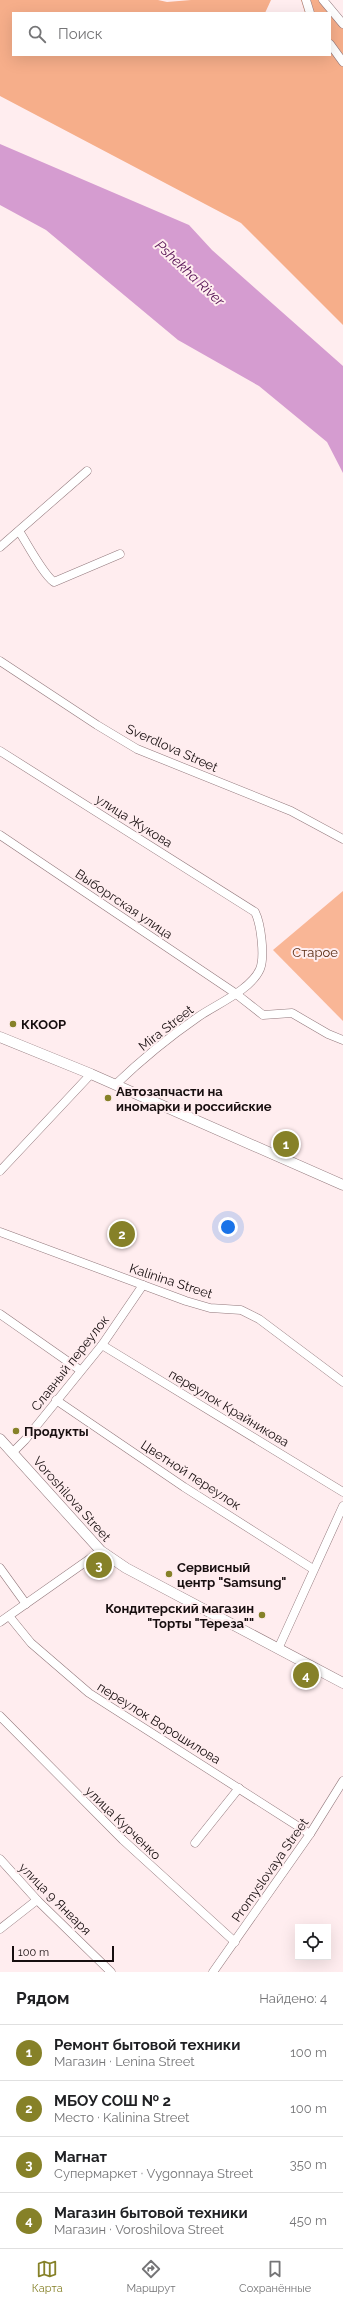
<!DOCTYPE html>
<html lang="ru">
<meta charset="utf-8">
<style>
body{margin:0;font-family:Raleway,sans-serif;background:#f6f6f6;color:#202124}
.controls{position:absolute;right:12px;bottom:12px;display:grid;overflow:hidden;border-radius:0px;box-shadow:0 4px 16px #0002}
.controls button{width:36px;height:36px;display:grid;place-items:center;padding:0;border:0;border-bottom:1px solid #e0e0e0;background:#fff;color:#202124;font:20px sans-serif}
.scale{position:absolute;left:12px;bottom:10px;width:102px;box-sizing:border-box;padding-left:4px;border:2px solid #170e0f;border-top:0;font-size:11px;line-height:14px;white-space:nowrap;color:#170e0f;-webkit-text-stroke:3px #ffedef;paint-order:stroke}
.you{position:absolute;left:228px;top:1227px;width:14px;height:14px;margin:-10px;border:3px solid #fff;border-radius:50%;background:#1a73e8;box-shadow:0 0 0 6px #1a73e833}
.badge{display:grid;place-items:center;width:26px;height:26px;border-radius:50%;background:#868128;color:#fff;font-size:13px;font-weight:700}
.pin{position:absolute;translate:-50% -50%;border:2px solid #fff;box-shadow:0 1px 4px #0006}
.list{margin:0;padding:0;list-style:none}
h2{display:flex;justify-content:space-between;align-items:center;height:52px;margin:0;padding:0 16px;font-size:17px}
h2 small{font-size:13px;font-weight:400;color:#757577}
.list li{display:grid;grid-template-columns:26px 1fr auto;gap:12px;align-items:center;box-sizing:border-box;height:56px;padding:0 16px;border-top:1px solid #e0e0e0}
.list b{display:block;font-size:15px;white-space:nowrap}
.list p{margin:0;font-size:13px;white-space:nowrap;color:#757577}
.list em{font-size:13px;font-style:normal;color:#757577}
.icon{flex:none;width:22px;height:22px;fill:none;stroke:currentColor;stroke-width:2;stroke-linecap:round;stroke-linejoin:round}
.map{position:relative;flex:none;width:343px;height:1972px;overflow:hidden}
.search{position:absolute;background:#fff;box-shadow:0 4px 16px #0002;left:12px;right:12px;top:12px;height:44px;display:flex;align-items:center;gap:10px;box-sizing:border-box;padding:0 14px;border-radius:0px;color:#757577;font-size:15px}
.sheet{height:276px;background:#fff}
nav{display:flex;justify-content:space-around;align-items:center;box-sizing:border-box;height:56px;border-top:1px solid #e0e0e0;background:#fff;font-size:11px;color:#757577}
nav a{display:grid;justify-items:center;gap:2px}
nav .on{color:#868128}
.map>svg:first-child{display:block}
</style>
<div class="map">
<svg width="343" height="1972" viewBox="0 0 343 1972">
<rect width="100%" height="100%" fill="#ffedef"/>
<polygon fill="#f9b696" points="343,891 343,1021 273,950"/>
<polygon fill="#f6ae8a" points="0,0 158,0 167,2 191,0 271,0 265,13 13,13 13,55 330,55 330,13 305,13 301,0 321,0 343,26 343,325 241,223 0,96"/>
<polygon fill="#d59cd0" points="0,144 189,225 212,250 343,366 343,473 327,442 259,386 178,340 46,230 0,205"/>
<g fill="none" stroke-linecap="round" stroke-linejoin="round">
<g stroke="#92787c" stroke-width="9">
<g id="minor">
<polyline points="306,0 310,13"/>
<polyline points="323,0 343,24"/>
<polyline points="330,44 343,62"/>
<path d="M 19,531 C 28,545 43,574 54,582 L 120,554"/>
<polyline points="0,547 87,471"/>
<polyline points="0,661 97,725 137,749 291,811 343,839"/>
<path d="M 0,751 L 255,912 C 261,924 265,957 260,969 C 251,990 215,1005 198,1017 C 169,1037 140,1061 115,1085"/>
<polyline points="0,835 235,993 263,1015 292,1013 328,1034 343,1040"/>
<polyline points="0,1171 91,1074"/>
<polyline points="0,1232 186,1301 210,1308 241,1310 259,1319 343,1382"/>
<polyline points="0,1314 80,1370"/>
<polyline points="102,1345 343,1492"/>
<polyline points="56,1400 184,1487 313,1569"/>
<polyline points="12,1453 25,1440 102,1345 143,1285"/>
<polyline points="0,1568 26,1604"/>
<polyline points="9,1616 31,1643 89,1693 310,1834"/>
<polyline points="0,1622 101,1551"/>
<polyline points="278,1649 343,1506"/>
<polyline points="0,1716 123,1840 235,1942"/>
<polyline points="195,1843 239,1788"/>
<polyline points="0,1859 37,1900 111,1972"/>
<polyline points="0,1929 37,1900"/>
<polyline points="213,1972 310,1834 343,1781"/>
</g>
</g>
<g stroke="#92787c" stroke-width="11">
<g id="major">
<polyline points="0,1037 91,1074 343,1185"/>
<polyline points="0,1439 101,1551 126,1568 343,1683"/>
</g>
</g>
<use href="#minor" stroke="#fff" stroke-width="8"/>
<use href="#major" stroke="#fff" stroke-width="10"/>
</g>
<g fill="#868128" stroke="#ffedef" stroke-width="1.5">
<circle cx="13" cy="1024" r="4"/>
<circle cx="108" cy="1098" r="4"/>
<circle cx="16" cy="1431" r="4"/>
<circle cx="169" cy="1574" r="4"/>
<circle cx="262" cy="1615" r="4"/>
</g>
<g text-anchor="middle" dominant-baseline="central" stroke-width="4" stroke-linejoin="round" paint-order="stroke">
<g font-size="13" fill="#170e0f" stroke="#ffedef">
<text transform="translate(172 748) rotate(24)">Sverdlova Street</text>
<text transform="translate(134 821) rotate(32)">улица Жукова</text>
<text transform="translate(124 904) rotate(34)">Выборгская улица</text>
<text transform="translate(166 1028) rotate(-38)">Mira Street</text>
<text transform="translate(171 1281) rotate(18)">Kalinina Street</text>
<text transform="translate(70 1363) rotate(-52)">Славный переулок</text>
<text transform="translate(229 1408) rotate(31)">переулок Крайникова</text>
<text transform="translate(191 1475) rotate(33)">Цветной переулок</text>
<text transform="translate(72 1499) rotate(48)">Voroshilova Street</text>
<text transform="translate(159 1723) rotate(32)">переулок Ворошилова</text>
<text transform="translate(123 1823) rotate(44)">улица Курченко</text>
<text transform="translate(270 1870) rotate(-55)">Promyslovaya Street</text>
<text transform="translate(55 1899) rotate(45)">улица 9 Января</text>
</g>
<g font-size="13" fill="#5b2d14" stroke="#ffedef">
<text x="315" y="952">Старое</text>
</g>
<g font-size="13" font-weight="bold" fill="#170e0f" stroke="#ffedef" text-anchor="start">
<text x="21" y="1024">ККООР</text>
<text x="116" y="1091">Автозапчасти на<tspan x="116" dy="15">иномарки и российские</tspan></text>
<text x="24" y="1431">Продукты</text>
<text x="177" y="1567">Сервисный<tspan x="177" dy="15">центр "Samsung"</tspan></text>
<text x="254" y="1608" text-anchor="end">Кондитерский магазин<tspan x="254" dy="15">"Торты "Тереза""</tspan></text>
</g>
<g font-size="14" font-style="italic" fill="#551153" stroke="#ffedef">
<text transform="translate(190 273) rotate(43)">Pshekha River</text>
</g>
</g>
</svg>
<div class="controls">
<button><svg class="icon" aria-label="locate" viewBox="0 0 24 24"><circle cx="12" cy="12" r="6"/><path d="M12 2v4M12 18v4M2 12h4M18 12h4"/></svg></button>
</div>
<div class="scale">100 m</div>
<div class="you"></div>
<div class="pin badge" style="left:286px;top:1144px">1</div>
<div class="pin badge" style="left:122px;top:1234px">2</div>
<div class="pin badge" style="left:99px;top:1565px">3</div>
<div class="pin badge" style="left:306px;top:1675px">4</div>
<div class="search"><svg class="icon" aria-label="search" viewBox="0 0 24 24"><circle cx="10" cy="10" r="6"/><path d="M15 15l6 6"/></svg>Поиск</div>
</div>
<section class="sheet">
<h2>Рядом<small>Найдено: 4</small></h2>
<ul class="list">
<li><span class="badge">1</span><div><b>Ремонт бытовой техники</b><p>Магазин · Lenina Street</p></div><em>100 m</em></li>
<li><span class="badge">2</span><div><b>МБОУ СОШ № 2</b><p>Место · Kalinina Street</p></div><em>100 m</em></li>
<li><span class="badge">3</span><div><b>Магнат</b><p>Супермаркет · Vygonnaya Street</p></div><em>350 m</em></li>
<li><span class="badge">4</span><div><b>Магазин бытовой техники</b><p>Магазин · Voroshilova Street</p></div><em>450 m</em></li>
</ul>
</section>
<nav>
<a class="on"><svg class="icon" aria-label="map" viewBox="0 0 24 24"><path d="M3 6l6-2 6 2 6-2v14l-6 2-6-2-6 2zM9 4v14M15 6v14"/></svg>Карта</a>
<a><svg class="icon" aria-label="directions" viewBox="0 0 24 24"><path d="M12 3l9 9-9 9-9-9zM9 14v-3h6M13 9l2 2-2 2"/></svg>Маршрут</a>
<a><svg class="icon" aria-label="saved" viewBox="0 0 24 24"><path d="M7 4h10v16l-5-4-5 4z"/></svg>Сохранённые</a>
</nav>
